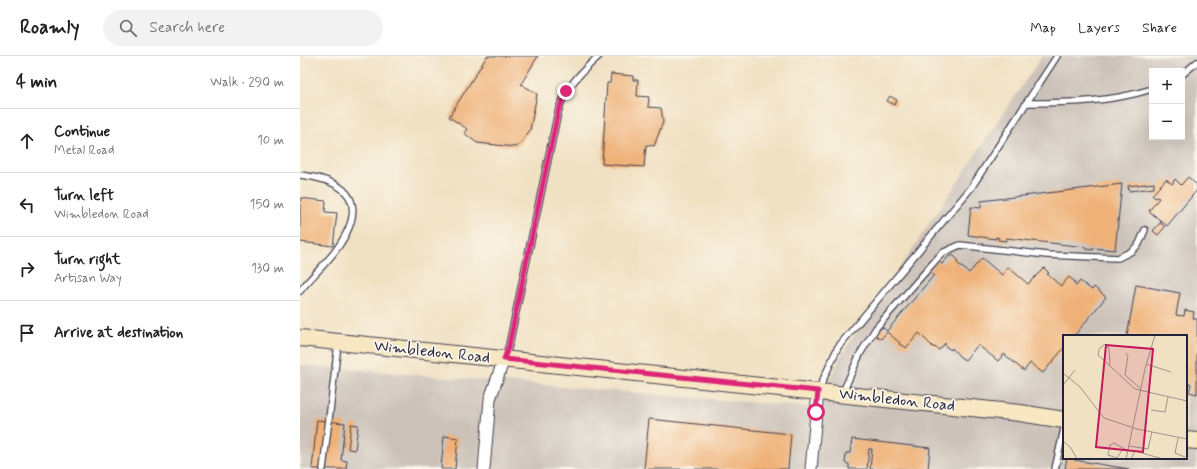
<!DOCTYPE html>
<meta charset="utf-8">
<style>
body{margin:0;font-family:Mynerve,sans-serif;background:#f2f2f2;color:#222}
.controls{position:absolute;right:12px;top:12px;display:grid;overflow:hidden;border-radius:0px;box-shadow:0 4px 16px #0002}
.controls button{width:36px;height:36px;display:grid;place-items:center;padding:0;border:0;border-bottom:1px solid #e0e0e0;background:#fff;color:#222;font:20px sans-serif}
.stop{position:absolute;width:12px;height:12px;margin:-9px;border:3px solid #db2777;border-radius:50%;background:#fff}
.stop.end{background:#db2777;border-color:#fff;box-shadow:0 1px 4px #0008}
.list{margin:0;padding:0;list-style:none}
h2{display:flex;justify-content:space-between;align-items:center;height:52px;margin:0;padding:0 16px;font-size:17px}
h2 small{font-size:13px;font-weight:400;color:#767676}
.list li{display:grid;grid-template-columns:26px 1fr auto;gap:12px;align-items:center;box-sizing:border-box;height:64px;padding:0 16px;border-top:1px solid #e0e0e0}
.list b{display:block;font-size:15px;white-space:nowrap}
.list p{margin:0;font-size:13px;white-space:nowrap;color:#767676}
.list em{font-size:13px;font-style:normal;color:#767676}
.icon{flex:none;width:22px;height:22px;fill:none;stroke:currentColor;stroke-width:2;stroke-linecap:round;stroke-linejoin:round}
.map{position:relative;flex:none;width:897px;height:413px;overflow:hidden}
header{display:flex;align-items:center;gap:24px;box-sizing:border-box;height:56px;padding:0 20px;background:#fff;border-bottom:1px solid #e0e0e0}
header strong{font-size:19px}
nav{display:flex;gap:22px;margin-inline-start:auto;font-size:14px}
.search{width:280px;height:36px;background:#f2f2f2;display:flex;align-items:center;gap:10px;box-sizing:border-box;padding:0 14px;border-radius:22px;color:#767676;font-size:15px}
main{display:flex}
aside{flex:1;background:#fff}
.map>svg:first-child{display:block}
</style>
<header>
<strong>Roamly</strong>
<div class="search"><svg class="icon" aria-label="search" viewBox="0 0 24 24"><circle cx="10" cy="10" r="6"/><path d="M15 15l6 6"/></svg>Search here</div>
<nav><a>Map</a><a>Layers</a><a>Share</a></nav>
</header>
<main>
<aside>
<h2>4 min<small>Walk · 290 m</small></h2>
<ul class="list">
<li><svg class="icon" aria-label="ahead" viewBox="0 0 24 24"><path d="M12 20V5M6 11l6-6 6 6"/></svg><div><b>Continue</b><p>Metal Road</p></div><em>10 m</em></li>
<li><svg class="icon" aria-label="left" viewBox="0 0 24 24"><path d="M17 20v-9H6M10 6l-5 5 5 5"/></svg><div><b>Turn left</b><p>Wimbledon Road</p></div><em>150 m</em></li>
<li><svg class="icon" aria-label="right" viewBox="0 0 24 24"><path d="M7 20v-9h11M14 6l5 5-5 5"/></svg><div><b>Turn right</b><p>Artisan Way</p></div><em>130 m</em></li>
<li><svg class="icon" aria-label="arrive" viewBox="0 0 24 24"><path d="M6 21V4h12l-3 4 3 4H6"/></svg><div><b>Arrive at destination</b></div></li>
</ul>
</aside>
<div class="map">
<svg width="897" height="413" viewBox="0 0 897 413">
<rect width="100%" height="100%" fill="#fbf7ec"/>
<filter id="ink" filterUnits="userSpaceOnUse"><feTurbulence type="fractalNoise" baseFrequency=".025" numOctaves="2"/><feDisplacementMap in="SourceGraphic" scale="8" xChannelSelector="R" yChannelSelector="G"/><feConvolveMatrix kernelMatrix="1 2 1 2 8 2 1 2 1" color-interpolation-filters="sRGB"/></filter>
<filter id="wash" filterUnits="userSpaceOnUse"><feTurbulence type="fractalNoise" baseFrequency=".012" numOctaves="4" result="noise"/><feDisplacementMap in="SourceGraphic" scale="16" xChannelSelector="R" yChannelSelector="G"/><feGaussianBlur stdDeviation="0.9" result="paint"/><feColorMatrix in="noise" values="0 0 0 0 0 0 0 0 0 0 0 0 0 0 0 0 0 1.4 0 .05"/><feComposite in="paint" operator="in"/></filter>
<g filter="url(#wash)">
<rect width="100%" height="100%" fill="#f1e1c3"/>
<path fill="#ccc2b9" fill-rule="evenodd" d="M 742,0 L 897,0 L 897,413 L 0,413 L 0,309 L 518,352 L 540,301 ZM 852,15 L 882,15 L 882,81 L 852,81 ZM 764,280 L 886,280 L 886,402 L 764,402 Z"/>
<g id="blocks">
<g fill="#efb177">
<polygon points="187,0 238,0 221,28 237,38 230,74 220,88 216,91 177,87 164,77 167,73 149,61"/>
<polygon points="311,18 333,20 333,24 338,24 337,40 349,41 348,51 361,52 363,66 354,90 346,89 344,111 302,108 307,27 310,27"/>
<polygon points="590,40 597,44 595,49 587,45"/>
<polygon points="888,121 897,129 897,134 867,170 849,155 859,142 857,141 855,142 852,139 866,123 872,128 875,123 881,129"/>
<polygon points="854,127 854,132 829,135 828,130"/>
<polygon points="822,128 815,194 793,192 793,194 786,193 786,191 706,182 706,185 698,184 699,182 696,181 696,183 668,179 671,151 681,152 681,145"/>
<polygon points="0,142 26,145 25,156 37,157 33,190 0,186"/>
<polygon points="860,167 865,171 858,179 853,175"/>
<polygon points="653,199 658,204 656,206 669,217 682,202 702,219 708,211 728,228 744,212 749,217 747,218 761,230 769,221 775,226 774,228 776,230 780,225 792,234 794,231 806,241 774,280 764,280 764,292 743,317 730,307 724,315 704,298 698,305 678,289 665,304 660,301 652,292 651,294 645,290 645,287 639,294 635,291 634,292 619,277 606,292 603,289 602,290 599,288 600,287 587,276 581,283 575,279 582,271 587,275 634,219 629,215 638,205 642,208 649,200 651,201"/>
<polygon points="836,229 880,237 876,259 884,260 885,254 894,256 893,262 897,263 897,338 889,336 891,328 886,327 886,280 827,280"/>
<polygon points="349,363 491,378 488,413 344,413"/>
<polygon points="17,364 45,367 41,404 47,405 46,413 12,413"/>
<polygon points="51,368 58,369 55,394 48,393"/>
<polygon points="144,380 158,382 155,413 141,413"/>
<polygon points="552,383 630,392 628,413 570,413 572,393 569,393 567,413 549,413 549,408 545,407 546,397 550,397"/>
<polygon points="767,402 775,402 774,404 829,413 765,413"/>
</g>
</g>
</g>
<g filter="url(#ink)">
<use href="#blocks" fill-opacity="0" stroke="#413f4f" stroke-width="1"/>
<g fill="none" stroke-linecap="round" stroke-linejoin="round">
<g stroke="#413f4f" stroke-width="8">
<g id="service">
<polyline points="882,19 897,6"/>
<path d="M 726,47 C 769,47 811,46 852,33"/>
<path d="M 0,119 C 51,125 69,148 36,194 C 26,208 11,221 0,235"/>
<path d="M 205,301 L 209,289 L 258,56 C 265,32 280,17 299,0"/>
<polyline points="518,335 538,291 671,132 757,0"/>
<polyline points="542,338 560,298 576,272 642,197 660,189 747,199 818,202 832,195 839,188 845,174"/>
<polyline points="23,413 38,288"/>
<polyline points="755,413 764,373"/>
</g>
</g>
<g stroke="#413f4f" stroke-width="13">
<g id="minor">
<polyline points="184,413 190,343 204,303"/>
<polyline points="511,413 518,335"/>
</g>
</g>
<g stroke="#413f4f" stroke-width="18">
<g id="secondary">
<polyline points="0,282 720,357 764,364"/>
<polyline points="886,384 897,385"/>
</g>
</g>
<use href="#service" stroke="#fff" stroke-width="5.5"/>
<use href="#minor" stroke="#fff" stroke-width="11"/>
<use href="#secondary" stroke="#f8e7c3" stroke-width="16"/>
</g>
</g>
<g fill="none" stroke-linecap="round" stroke-linejoin="round" filter="url(#ink)">
<polyline stroke="#db2777" stroke-width="5" points="266,35 258,56 209,289 204,303 518,335 516,356"/>
</g>
<g text-anchor="middle" dominant-baseline="central" stroke-width="3.5" stroke-linejoin="round" paint-order="stroke">
<g font-size="16" fill="#22223b" stroke="#fbf7ec">
<text transform="translate(132 296) rotate(6)">Wimbledon Road</text>
<text transform="translate(597 344) rotate(6)">Wimbledon Road</text>
</g>
</g>
<g transform="translate(763 279)">
<rect width="124" height="124" fill="#f1e1c3"/>
<path fill="none" stroke="#9e958d" stroke-width="1" d="M 63,18 L 65,21 L 62,40 L 78,54M 83,29 L 108,37M 47,30 L 46,13 L 42,9 L 36,14 L 35,20 L 72,54 L 124,66M 0,38 L 17,52 L 41,83 L 74,94 L 124,104M 0,50 L 12,35M 88,75 L 102,77 L 105,62M 115,103 L 112,118 L 122,122M 0,106 L 8,113 L 14,124M 66,111 L 85,114 L 89,97M 59,115 L 54,123 L 45,120 L 47,110 L 51,108 L 65,116M 63,124 L 82,34 L 92,0M 68,124 L 72,116 L 100,124"/>
<path fill="#c2185b" fill-opacity="0.15" stroke="#c2185b" stroke-width="2" d="M 43,10 L 90,14 L 80,117 L 33,112 Z"/>
<rect width="124" height="124" fill="none" stroke="#22223b" stroke-width="2"/>
</g>
</svg>
<div class="controls">
<button>+</button>
<button>−</button>
</div>
<div class="stop" style="left:516px;top:356px"></div>
<div class="stop end" style="left:266px;top:35px"></div>
</div>
</main>
